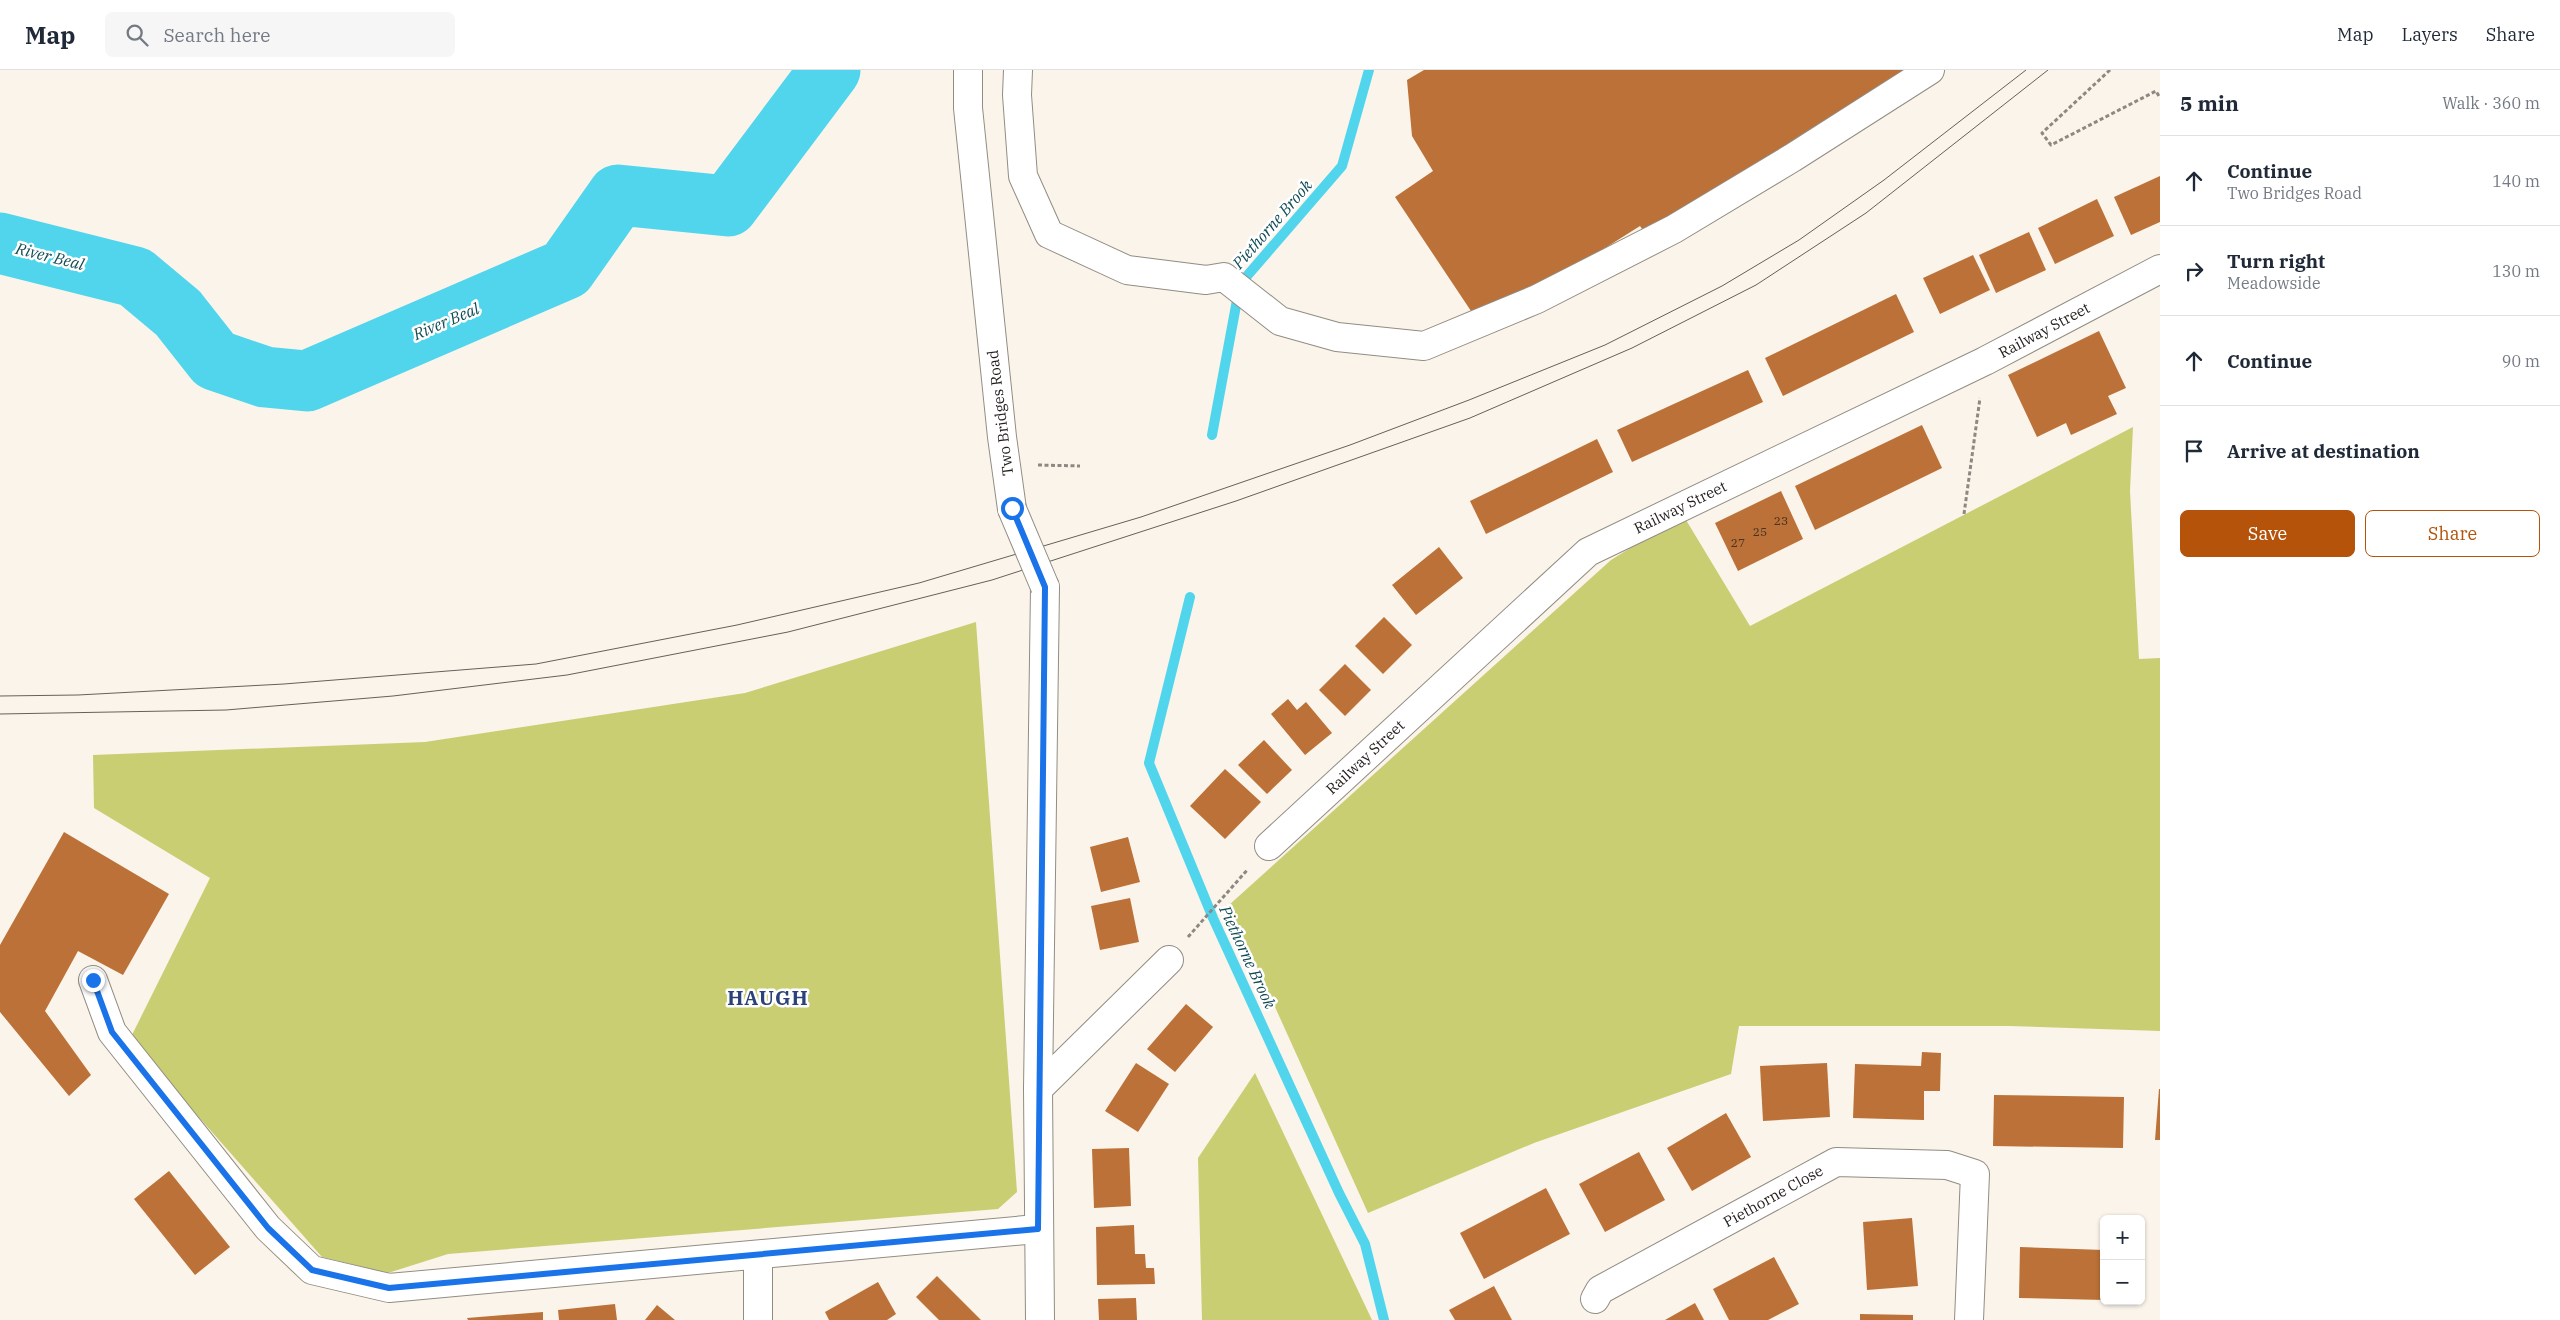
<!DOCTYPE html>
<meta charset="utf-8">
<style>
body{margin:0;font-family:"IBM Plex Serif",serif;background:#f6f6f7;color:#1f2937}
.controls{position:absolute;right:15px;bottom:15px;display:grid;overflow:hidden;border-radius:8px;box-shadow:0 1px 4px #0004}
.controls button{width:45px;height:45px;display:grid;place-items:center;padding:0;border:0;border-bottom:1px solid #e0e1e3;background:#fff;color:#1f2937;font:25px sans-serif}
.stop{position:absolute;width:15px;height:15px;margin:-11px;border:4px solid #1a73e8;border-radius:50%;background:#fff}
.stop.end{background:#1a73e8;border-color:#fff;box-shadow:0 1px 5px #0008}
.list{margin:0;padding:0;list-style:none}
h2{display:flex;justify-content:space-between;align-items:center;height:65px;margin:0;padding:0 20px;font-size:21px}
h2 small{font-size:16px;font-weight:400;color:#747a83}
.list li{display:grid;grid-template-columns:32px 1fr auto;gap:15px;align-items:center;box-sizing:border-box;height:90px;padding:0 20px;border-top:1px solid #e0e1e3}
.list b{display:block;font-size:19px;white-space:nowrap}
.list p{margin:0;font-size:16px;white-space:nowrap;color:#747a83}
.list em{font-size:16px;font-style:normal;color:#747a83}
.actions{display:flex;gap:10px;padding:15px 20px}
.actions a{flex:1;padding:11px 0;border:1px solid #b45309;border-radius:8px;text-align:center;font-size:18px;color:#b45309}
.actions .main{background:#b45309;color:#fff}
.icon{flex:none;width:28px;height:28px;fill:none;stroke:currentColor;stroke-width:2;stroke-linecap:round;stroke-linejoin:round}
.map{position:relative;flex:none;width:2160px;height:1250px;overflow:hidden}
header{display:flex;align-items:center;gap:30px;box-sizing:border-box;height:70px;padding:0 25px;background:#fff;border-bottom:1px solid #e0e1e3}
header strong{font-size:24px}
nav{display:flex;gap:28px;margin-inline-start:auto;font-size:18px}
.search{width:350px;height:45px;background:#f6f6f7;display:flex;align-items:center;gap:12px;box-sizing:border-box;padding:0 18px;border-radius:8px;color:#747a83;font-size:19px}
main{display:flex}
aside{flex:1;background:#fff}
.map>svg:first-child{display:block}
</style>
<header>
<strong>Map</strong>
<div class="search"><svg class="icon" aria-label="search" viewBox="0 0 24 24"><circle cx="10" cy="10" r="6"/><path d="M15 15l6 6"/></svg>Search here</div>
<nav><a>Map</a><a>Layers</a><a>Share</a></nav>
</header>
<main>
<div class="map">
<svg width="2160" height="1250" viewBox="0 0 2160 1250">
<rect width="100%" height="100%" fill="#fbf4ea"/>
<g fill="#c9ce73">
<polygon points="2133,357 2130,421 2139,589 2160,588 2160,961 2009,956 1739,956 1731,1004 1534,1073 1368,1143 1229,835 1611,490 1683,445 1750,556"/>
<polygon points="976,552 1017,1122 998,1139 448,1184 388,1203 322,1187 130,969 210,808 94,738 93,685 425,672 745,623"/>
<polygon points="1255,1003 1372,1250 1202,1250 1198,1088"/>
</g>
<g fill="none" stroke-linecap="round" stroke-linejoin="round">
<g stroke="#50d5ed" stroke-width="10">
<polyline points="1212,365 1240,214 1342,96 1369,0"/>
<polyline points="1190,527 1149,693 1213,848 1339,1123 1365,1174 1384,1250"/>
</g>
<polyline stroke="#50d5ed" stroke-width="61" points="0,173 135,207 178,243 215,290 265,307 307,311 566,199 618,125 728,136 830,0"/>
</g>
<g fill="#bb7137">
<polygon points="1424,0 1906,0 1647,166 1640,156 1513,236 1475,247 1395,127 1433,101 1412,66 1407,10"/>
<polygon points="2160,106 2160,152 2131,165 2114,127"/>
<polygon points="2097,129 2114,166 2055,194 2038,158"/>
<polygon points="2029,162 2046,200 1996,223 1979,185"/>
<polygon points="1973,185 1990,220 1940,244 1923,208"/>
<polygon points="1896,224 1914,262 1783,326 1765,288"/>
<polygon points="2099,261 2126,318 2108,326 2117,344 2071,365 2066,353 2037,367 2008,305"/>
<polygon points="1748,300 1763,332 1632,392 1617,360"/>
<polygon points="1922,355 1942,398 1815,460 1795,416"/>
<polygon points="1597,369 1613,402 1486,464 1470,431"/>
<polygon points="1781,421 1803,469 1738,501 1715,453"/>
<polygon points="1439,477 1463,508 1416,545 1392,515"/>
<polygon points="1384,547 1412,575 1383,604 1355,576"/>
<polygon points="1345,594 1371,620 1345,646 1319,620"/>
<polygon points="1288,629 1297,640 1306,632 1332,663 1305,685 1271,644"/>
<polygon points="1264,670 1292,700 1267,724 1238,695"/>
<polygon points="1225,699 1261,732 1225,769 1190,736"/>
<polygon points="64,762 169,824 123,905 78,881 45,941 91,1005 69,1026 0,942 0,875"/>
<polygon points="1128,767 1140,812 1101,822 1090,777"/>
<polygon points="1130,828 1139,872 1100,880 1091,836"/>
<polygon points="1186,934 1213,957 1175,1002 1147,979"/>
<polygon points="1922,982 1941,983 1940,1021 1924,1021 1924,1050 1853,1048 1855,994 1921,996"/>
<polygon points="1136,993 1169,1014 1138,1062 1105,1041"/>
<polygon points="1827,993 1830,1047 1763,1051 1760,996"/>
<polygon points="2159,1019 2160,1019 2160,1070 2155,1070"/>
<polygon points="1994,1025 2124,1027 2123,1078 1993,1076"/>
<polygon points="1726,1043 1751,1087 1692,1121 1667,1078"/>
<polygon points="1129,1078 1131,1136 1094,1138 1092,1079"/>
<polygon points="1639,1082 1665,1130 1605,1162 1579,1114"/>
<polygon points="169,1101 230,1177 195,1205 134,1129"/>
<polygon points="1546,1118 1570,1164 1484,1209 1460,1163"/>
<polygon points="1912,1148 1918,1216 1867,1220 1863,1152"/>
<polygon points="1134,1155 1135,1184 1145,1184 1146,1198 1154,1198 1155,1214 1097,1215 1096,1157"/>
<polygon points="2020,1177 2104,1180 2104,1230 2019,1228"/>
<polygon points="1774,1187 1799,1234 1768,1250 1729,1250 1713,1219"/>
<polygon points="937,1206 981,1250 939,1250 916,1227"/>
<polygon points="878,1212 896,1244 887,1250 829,1250 825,1242"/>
<polygon points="1494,1216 1512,1250 1455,1250 1449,1240"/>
<polygon points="1136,1228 1137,1250 1099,1250 1098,1229"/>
<polygon points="1695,1233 1704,1250 1665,1250"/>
<polygon points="615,1234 617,1250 559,1250 558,1240"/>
<polygon points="657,1235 675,1250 645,1250"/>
<polygon points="543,1242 543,1250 468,1250 467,1248"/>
<polygon points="1860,1244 1913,1245 1913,1250 1860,1250"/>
</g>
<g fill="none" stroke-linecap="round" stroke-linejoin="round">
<g stroke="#928c82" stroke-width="30">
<g id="minor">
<polyline points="968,0 968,38 1002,367 1012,439"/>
<polyline points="1018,0 1017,25 1023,106 1049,164 1127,200 1206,210 1224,207 1280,251 1337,267 1424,276 1537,229 1674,159 1792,88 1930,0"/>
<polyline points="1269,776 1588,482 1985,291 2160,199"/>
<polyline points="93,910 112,962 268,1158 312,1200 389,1218 1037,1159"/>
<polyline points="1038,1019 1169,890"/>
<polyline points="758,1185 758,1250"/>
<polyline points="1595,1229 1600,1220 1836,1092 1947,1095 1975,1104 1969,1250"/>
<polyline points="1040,1250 1038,1019 1045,517"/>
</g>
</g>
<g stroke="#8d8881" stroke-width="3" stroke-dasharray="4 2.5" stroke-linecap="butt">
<polyline points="2110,0 2042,63 2051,75 2156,21 2160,28"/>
<polyline points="1038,395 1080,396"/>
<polyline points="1964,444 1980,328"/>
<polyline points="1188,867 1248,799"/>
</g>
<use href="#minor" stroke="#fff" stroke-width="28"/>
<g stroke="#64605b" stroke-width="1">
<polyline points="0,626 78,625 284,614 536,594 737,555 919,513 1141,447 1350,375 1469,330 1605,275 1722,216 1799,170 1884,110 2026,0"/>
<polyline points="0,644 226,640 393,626 567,605 788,562 992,510 1236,431 1470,348 1632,278 1756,215 1866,143 2048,0"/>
</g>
<g stroke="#928c82" stroke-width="30" stroke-linecap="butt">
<polyline id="minor-bridge" points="1012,439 1045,517"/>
</g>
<use href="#minor-bridge" stroke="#fff" stroke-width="28"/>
</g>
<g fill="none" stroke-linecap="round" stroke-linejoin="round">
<polyline stroke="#1a73e8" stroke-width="6" points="93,910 112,962 268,1158 312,1200 389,1218 1038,1159 1045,517 1012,438"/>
</g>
<g text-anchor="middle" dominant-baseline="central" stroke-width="5" stroke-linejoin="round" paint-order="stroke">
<g font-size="12" fill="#483322">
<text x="1781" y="450">23</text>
<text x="1760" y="461">25</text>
<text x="1738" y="472">27</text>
</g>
<g font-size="15" fill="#211e1b" stroke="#fff">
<text transform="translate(2044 260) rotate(-28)">Railway Street</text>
<text transform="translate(1000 343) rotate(-97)">Two Bridges Road</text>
<text transform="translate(1680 437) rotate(-26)">Railway Street</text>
<text transform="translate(1365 687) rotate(-43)">Railway Street</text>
<text transform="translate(1773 1126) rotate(-29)">Piethorne Close</text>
</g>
<g font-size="16" font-style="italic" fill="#114b55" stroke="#fff">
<text transform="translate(1272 154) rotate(-49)">Piethorne Brook</text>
<text transform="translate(50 186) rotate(14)">River Beal</text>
<text transform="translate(446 251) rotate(-23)">River Beal</text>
<text transform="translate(1248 887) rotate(65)">Piethorne Brook</text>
</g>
<g font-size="20" font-weight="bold" letter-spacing="1" fill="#2b4179" stroke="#fff">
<text x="768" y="927">HAUGH</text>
</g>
</g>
</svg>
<div class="controls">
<button>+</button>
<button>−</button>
</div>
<div class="stop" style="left:1012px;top:438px"></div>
<div class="stop end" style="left:93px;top:910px"></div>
</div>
<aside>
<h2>5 min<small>Walk · 360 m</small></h2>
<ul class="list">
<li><svg class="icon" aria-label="ahead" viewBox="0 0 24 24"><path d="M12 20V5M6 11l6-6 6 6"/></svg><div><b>Continue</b><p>Two Bridges Road</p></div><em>140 m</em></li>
<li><svg class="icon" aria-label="right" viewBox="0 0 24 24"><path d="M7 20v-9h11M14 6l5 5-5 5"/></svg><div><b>Turn right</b><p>Meadowside</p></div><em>130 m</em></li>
<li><svg class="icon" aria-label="ahead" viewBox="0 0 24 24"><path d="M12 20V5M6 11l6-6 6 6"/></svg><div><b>Continue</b></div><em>90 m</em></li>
<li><svg class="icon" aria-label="arrive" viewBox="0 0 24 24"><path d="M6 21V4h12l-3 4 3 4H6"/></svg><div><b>Arrive at destination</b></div></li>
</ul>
<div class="actions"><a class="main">Save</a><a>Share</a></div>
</aside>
</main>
